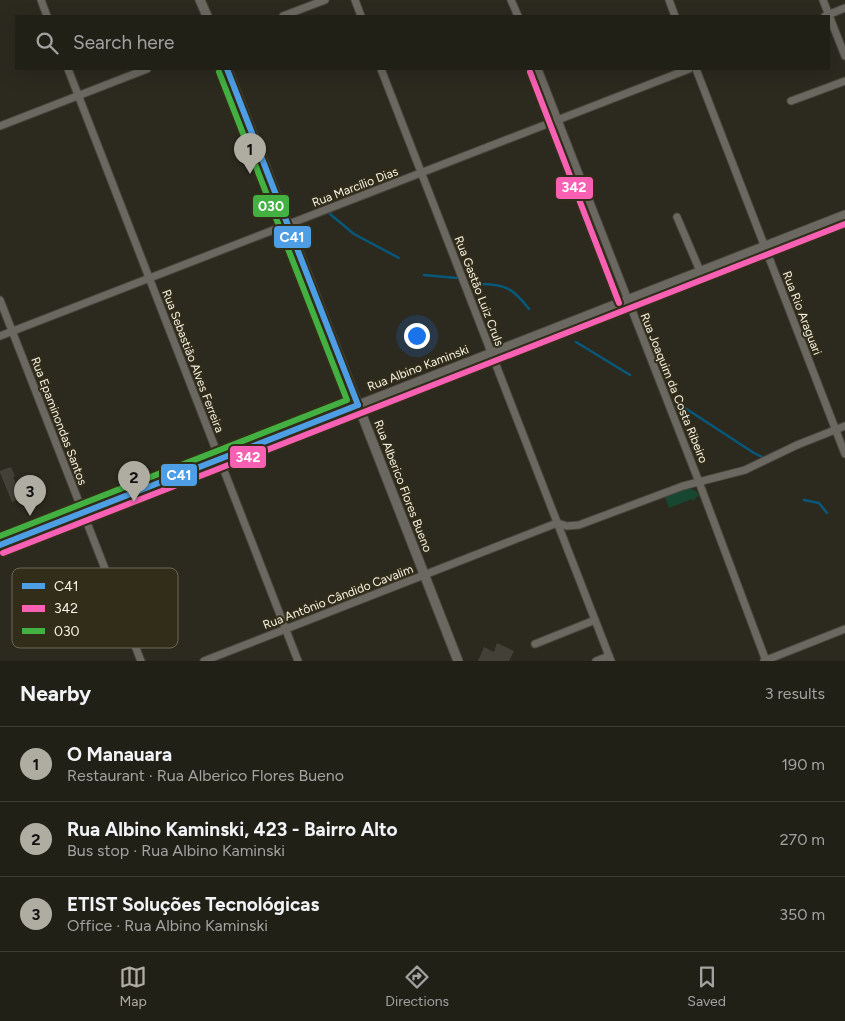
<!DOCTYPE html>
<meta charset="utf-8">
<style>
body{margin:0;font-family:Figtree,sans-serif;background:#2d2d24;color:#f1f3f6}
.you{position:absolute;left:416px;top:335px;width:18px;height:18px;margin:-12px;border:4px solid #fff;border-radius:50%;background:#1a73e8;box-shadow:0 0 0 8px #1a73e833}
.badge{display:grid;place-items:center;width:32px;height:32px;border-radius:50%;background:#afada1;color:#111;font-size:16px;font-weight:700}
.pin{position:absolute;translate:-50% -41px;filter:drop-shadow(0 1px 2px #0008)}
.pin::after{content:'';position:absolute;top:26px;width:18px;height:15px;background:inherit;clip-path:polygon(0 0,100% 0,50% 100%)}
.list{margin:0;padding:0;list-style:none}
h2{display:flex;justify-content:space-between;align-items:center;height:65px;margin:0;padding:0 20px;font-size:21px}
h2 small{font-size:16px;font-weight:400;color:#a2a3a1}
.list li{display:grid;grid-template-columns:32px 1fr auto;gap:15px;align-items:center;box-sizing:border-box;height:75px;padding:0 20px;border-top:1px solid #3e3e36}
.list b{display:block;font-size:19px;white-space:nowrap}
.list p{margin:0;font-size:16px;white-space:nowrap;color:#a2a3a1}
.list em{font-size:16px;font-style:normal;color:#a2a3a1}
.icon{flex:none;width:28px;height:28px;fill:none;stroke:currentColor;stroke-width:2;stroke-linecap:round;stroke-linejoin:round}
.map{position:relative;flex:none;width:845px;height:661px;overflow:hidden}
.search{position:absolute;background:#212017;box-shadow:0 5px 20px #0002;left:15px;right:15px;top:15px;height:55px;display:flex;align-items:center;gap:12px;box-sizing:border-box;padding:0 18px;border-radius:0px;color:#a2a3a1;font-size:19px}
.sheet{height:290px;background:#212017}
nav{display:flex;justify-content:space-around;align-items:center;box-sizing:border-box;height:70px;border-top:1px solid #3e3e36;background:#212017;font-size:14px;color:#a2a3a1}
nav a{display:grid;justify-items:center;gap:2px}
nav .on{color:#afada1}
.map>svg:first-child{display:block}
</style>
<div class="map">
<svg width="845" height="661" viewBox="0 0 845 661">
<rect width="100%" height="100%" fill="#2c2a1f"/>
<polygon fill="#174730" points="689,488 696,491 699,495 693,501 692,499 669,508 665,497"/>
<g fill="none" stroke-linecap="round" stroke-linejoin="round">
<g stroke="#07587a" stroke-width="2.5">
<polyline points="330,214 354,234 399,258"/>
<polyline points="424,275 457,278"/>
<path d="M 479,284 C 505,284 513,288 529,309"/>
<polyline points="576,342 630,375"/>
<polyline points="682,406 754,453 764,458"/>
<polyline points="804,500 819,503 827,513"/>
</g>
</g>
<g fill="#434137">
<polygon points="11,467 15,476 13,477 22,498 12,502 0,473 0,471"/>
<polygon points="497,643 514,651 509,661 478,661 484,647 494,652"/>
</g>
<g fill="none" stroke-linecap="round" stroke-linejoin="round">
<g stroke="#49473d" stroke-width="9">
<g id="minor">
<polyline points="41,0 47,16"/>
<polyline points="355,0 361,16"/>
<polyline points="511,0 518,16"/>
<polyline points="669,0 675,16"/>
<polyline points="823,0 845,56"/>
<polyline points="283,16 325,0"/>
<polyline points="825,16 845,8"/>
<polyline points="68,69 298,661"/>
<polyline points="381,69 611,661"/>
<polyline points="538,69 699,482 766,661"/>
<polyline points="696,69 845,454"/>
<polyline points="791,101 845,81"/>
<polyline points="0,126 147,69"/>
<polyline points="677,217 700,271"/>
<polyline points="0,300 141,661"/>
<polyline points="0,336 689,69"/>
<polyline points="535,644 595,620"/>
<polyline points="204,661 557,523 567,526 579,525 683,486 745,470 797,445 845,426"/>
<polyline points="596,661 609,656"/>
<polyline points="764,661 845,629"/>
</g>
</g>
<g stroke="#49473d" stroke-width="11">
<g id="tertiary">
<polyline points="200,0 207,16"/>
<polyline points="227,69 458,661"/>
<polyline points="0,545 845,215"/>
</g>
</g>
<use href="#minor" stroke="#6a6860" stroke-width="7"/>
<use href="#tertiary" stroke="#6a6860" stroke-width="9"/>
<g stroke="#322d19" stroke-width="10">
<g id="bus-1">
<polyline points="227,69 358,405"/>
<polyline points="0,545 358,405"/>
</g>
</g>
<g stroke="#322d19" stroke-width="10">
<g id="bus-2">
<polyline points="530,72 619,303"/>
<polyline points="3,553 845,224"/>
</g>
</g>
<g stroke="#322d19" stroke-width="10">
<polyline id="bus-3" points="0,536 347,400 219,72"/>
</g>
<use href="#bus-1" stroke="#4d9ee5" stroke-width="6"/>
<use href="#bus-2" stroke="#f860b3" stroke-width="6"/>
<use href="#bus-3" stroke="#42b142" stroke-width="6"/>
</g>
<g text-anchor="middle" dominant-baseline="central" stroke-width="4" stroke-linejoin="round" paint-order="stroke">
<g font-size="12" fill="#f6f3e7" stroke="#322d19">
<text transform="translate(355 187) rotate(-21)">Rua Marcílio Dias</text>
<text transform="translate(479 291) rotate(69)">Rua Gastão Luiz Cruls</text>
<text transform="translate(802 313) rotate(69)">Rua Rio Araguari</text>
<text transform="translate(193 361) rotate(69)">Rua Sebastião Alves Ferreira</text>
<text transform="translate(418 368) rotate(-21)">Rua Albino Kaminski</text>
<text transform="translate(674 388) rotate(68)">Rua Joaquim da Costa Ribeiro</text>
<text transform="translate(59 421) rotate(69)">Rua Epaminondas Santos</text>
<text transform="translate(403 486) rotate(69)">Rua Alberico Flores Bueno</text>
<text transform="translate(338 597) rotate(-21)">Rua Antônio Cândido Cavalim</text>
</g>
</g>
<rect x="12" y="568" width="166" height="80" rx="8" fill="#322d19" stroke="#6d6857" stroke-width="1"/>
<rect x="22" y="583" width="23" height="6" fill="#4d9ee5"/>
<rect x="22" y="605" width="23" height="7" fill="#f860b3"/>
<rect x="22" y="628" width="23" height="6" fill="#42b142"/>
<g font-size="14" fill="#f6f3e7">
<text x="54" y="591">C41</text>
<text x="54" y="613">342</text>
<text x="54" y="636">030</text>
</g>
<g stroke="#322d19" stroke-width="2">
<rect x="555" y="176" width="39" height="24" rx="5" fill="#f860b3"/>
<rect x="252" y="194" width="38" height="24" rx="5" fill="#42b142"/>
<rect x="273" y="225" width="39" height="24" rx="5" fill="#4d9ee5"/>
<rect x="229" y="445" width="38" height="24" rx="5" fill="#f860b3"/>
<rect x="160" y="463" width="38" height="24" rx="5" fill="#4d9ee5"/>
</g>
<g font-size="14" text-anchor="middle" font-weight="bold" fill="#fff">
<text x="574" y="192">342</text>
<text x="271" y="211">030</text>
<text x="292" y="242">C41</text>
<text x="248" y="462">342</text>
<text x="179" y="480">C41</text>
</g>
</svg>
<div class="you"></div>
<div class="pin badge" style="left:250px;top:174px">1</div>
<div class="pin badge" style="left:134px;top:502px">2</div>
<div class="pin badge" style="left:30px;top:516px">3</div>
<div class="search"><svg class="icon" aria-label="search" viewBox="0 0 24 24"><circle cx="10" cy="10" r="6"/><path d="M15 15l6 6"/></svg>Search here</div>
</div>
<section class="sheet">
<h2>Nearby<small>3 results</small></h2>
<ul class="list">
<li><span class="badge">1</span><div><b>O Manauara</b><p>Restaurant · Rua Alberico Flores Bueno</p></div><em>190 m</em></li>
<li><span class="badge">2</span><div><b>Rua Albino Kaminski, 423 - Bairro Alto</b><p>Bus stop · Rua Albino Kaminski</p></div><em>270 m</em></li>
<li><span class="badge">3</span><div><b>ETIST Soluções Tecnológicas</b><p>Office · Rua Albino Kaminski</p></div><em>350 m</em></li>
</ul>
</section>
<nav>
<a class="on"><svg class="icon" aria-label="map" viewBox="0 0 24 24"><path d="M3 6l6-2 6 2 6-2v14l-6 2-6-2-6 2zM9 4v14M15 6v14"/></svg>Map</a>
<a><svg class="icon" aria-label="directions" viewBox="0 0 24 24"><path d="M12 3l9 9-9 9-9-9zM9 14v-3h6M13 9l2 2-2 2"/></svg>Directions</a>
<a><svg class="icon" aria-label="saved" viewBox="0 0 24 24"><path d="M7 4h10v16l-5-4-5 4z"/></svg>Saved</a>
</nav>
